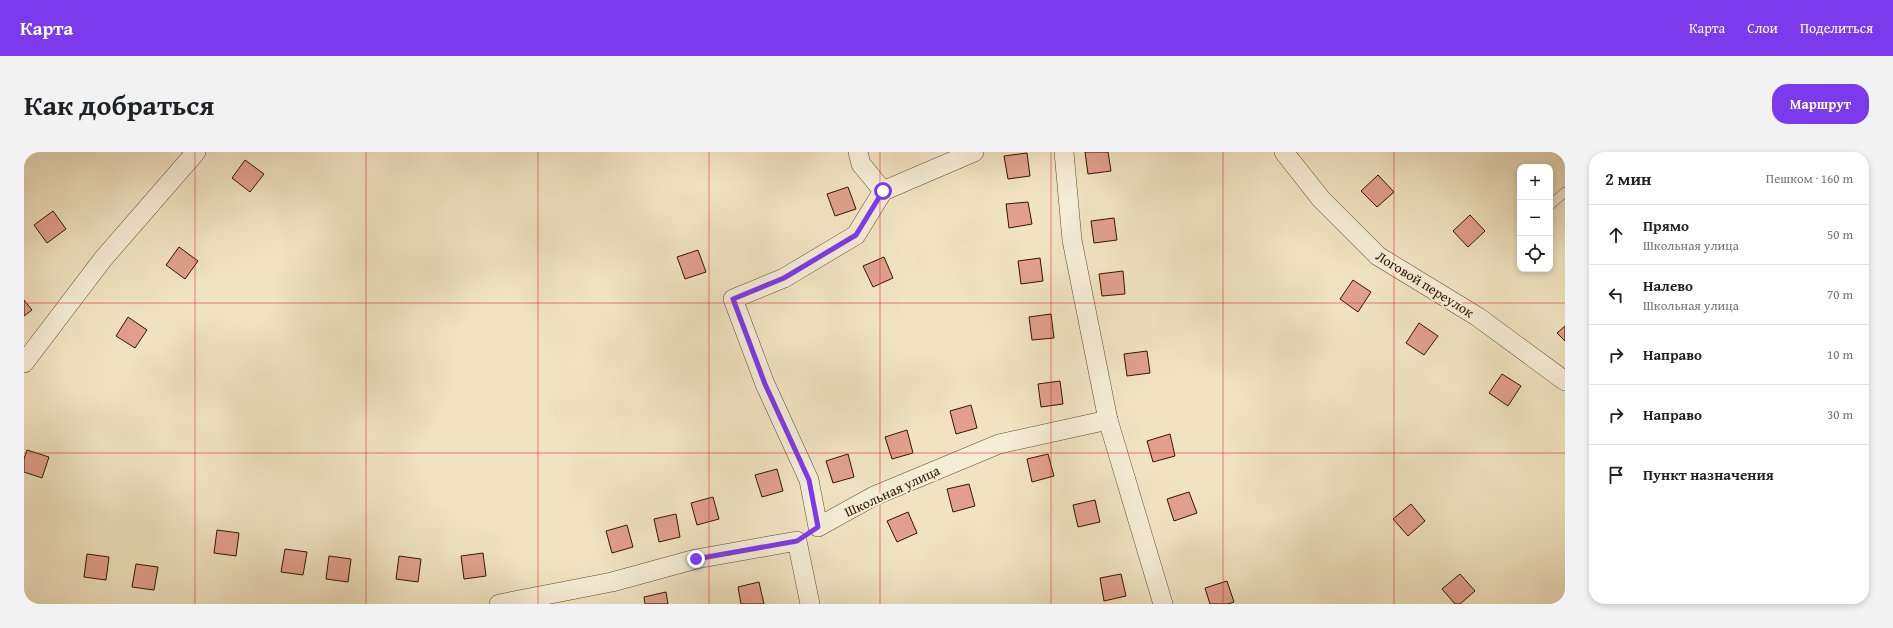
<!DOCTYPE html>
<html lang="ru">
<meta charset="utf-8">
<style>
body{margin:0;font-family:"Gentium Book Plus",serif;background:#f2f2f2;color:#202124}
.controls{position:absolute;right:12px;top:12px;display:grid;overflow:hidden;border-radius:8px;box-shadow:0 2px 6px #0003}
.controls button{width:36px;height:36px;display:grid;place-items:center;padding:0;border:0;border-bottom:1px solid #e0e0e0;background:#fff;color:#202124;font:20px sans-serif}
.stop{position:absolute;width:12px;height:12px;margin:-9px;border:3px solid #7c3aed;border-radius:50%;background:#fff}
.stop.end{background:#7c3aed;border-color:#fff;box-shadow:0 1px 4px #0008}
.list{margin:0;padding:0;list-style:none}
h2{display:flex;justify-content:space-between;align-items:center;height:52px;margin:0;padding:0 16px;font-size:17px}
h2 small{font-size:13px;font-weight:400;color:#757577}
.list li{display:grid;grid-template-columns:26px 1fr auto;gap:12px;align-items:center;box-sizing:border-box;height:60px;padding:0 16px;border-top:1px solid #e0e0e0}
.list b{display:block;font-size:15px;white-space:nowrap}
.list p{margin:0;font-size:13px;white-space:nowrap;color:#757577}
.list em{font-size:13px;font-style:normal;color:#757577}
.icon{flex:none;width:22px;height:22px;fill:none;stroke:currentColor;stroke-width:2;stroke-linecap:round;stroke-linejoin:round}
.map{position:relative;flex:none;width:1541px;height:452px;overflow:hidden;border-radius:16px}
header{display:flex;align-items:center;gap:24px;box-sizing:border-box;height:56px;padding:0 20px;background:#7c3aed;color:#fff}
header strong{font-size:19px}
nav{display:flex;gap:22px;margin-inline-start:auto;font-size:14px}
.intro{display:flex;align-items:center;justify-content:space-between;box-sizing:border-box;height:96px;padding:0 24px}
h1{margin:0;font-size:28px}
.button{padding:10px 18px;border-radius:16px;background:#7c3aed;color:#fff;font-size:14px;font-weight:700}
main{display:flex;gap:24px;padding:0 24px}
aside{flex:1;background:#fff;border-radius:16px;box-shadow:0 2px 6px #0003}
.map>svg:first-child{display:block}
</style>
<header>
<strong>Карта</strong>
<nav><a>Карта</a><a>Слои</a><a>Поделиться</a></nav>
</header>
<div class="intro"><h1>Как добраться</h1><a class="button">Маршрут</a></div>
<main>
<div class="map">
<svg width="1541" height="452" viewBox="0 0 1541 452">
<rect width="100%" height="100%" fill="#f1e3c2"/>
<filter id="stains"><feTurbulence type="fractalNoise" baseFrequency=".005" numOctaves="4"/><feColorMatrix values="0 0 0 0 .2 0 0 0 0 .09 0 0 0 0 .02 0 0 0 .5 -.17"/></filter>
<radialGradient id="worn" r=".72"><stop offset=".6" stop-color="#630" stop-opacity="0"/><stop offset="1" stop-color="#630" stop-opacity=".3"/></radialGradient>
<g fill="#e2a08c" stroke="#321600">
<polygon points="1061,0 1084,0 1087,19 1064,22"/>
<polygon points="1003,1 1006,24 984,27 980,4"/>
<polygon points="221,8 240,22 226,40 208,26"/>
<polygon points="1354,23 1370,40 1353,55 1337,39"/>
<polygon points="824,35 832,57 811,64 803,42"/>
<polygon points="1004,50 1008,72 985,76 982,52"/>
<polygon points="29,59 42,77 23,91 10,73"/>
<polygon points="1446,63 1461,79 1444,95 1429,79"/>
<polygon points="1090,66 1093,88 1070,91 1067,69"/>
<polygon points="155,95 174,109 161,127 142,113"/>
<polygon points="674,98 682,120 661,127 653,105"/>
<polygon points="860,105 869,126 849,135 839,114"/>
<polygon points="1016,106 1019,129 997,132 994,109"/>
<polygon points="1099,119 1101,142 1078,144 1075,122"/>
<polygon points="1329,128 1347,140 1334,160 1316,147"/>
<polygon points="0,148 8,158 0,164"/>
<polygon points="1027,162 1030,186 1008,188 1005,165"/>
<polygon points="104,165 123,178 111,196 92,184"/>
<polygon points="1395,171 1414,184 1400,203 1382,191"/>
<polygon points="1541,174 1541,189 1533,181"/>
<polygon points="1123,199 1126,221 1103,224 1100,202"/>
<polygon points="1478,222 1497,234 1484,254 1465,241"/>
<polygon points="1036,229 1039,252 1017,255 1014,232"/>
<polygon points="947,253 953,276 932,282 926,259"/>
<polygon points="883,278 889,301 868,307 861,285"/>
<polygon points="1146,282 1151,304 1129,310 1123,289"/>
<polygon points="3,298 25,305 18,326 0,320 0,307"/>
<polygon points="824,302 830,325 809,331 802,309"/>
<polygon points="1024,302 1030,324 1008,330 1003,307"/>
<polygon points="753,317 759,339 738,345 731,323"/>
<polygon points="945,332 951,354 929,360 923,337"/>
<polygon points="1165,340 1173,361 1150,369 1143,347"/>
<polygon points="689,345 695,367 673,373 667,351"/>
<polygon points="1071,348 1076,370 1054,375 1049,353"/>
<polygon points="1387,352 1401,369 1384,384 1369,367"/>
<polygon points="884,360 893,381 873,390 863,369"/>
<polygon points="652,362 656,385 635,390 630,367"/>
<polygon points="603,373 609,395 588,401 582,379"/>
<polygon points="193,378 215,381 212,404 190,401"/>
<polygon points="261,397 283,400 279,423 257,420"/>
<polygon points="459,401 462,424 440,427 437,404"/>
<polygon points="63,402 85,405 82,428 60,425"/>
<polygon points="305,404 327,407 324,430 302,427"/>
<polygon points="375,404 397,407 394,430 372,427"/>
<polygon points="112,412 134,415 130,438 108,435"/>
<polygon points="1097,422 1102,444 1080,449 1076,426"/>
<polygon points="1436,422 1451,439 1436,452 1431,452 1418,437"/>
<polygon points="1203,429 1210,450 1204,452 1186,452 1181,436"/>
<polygon points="735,430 740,452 717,452 714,435"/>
<polygon points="642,440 644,452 621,452 620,445"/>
</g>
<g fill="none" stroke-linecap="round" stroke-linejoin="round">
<g stroke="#624930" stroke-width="10">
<polyline id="service" points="1526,53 1541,40"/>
</g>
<g stroke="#624930" stroke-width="20">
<g id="minor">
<polyline points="834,0 837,12 859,39 832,83 760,126 709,147 741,232 785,328 794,375 850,344 975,292 1084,268"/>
<polyline points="1040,0 1048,88 1084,268 1139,452"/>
<polyline points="1260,0 1297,47 1354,104 1454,165 1541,229"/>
<polyline points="859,39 950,0"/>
<polyline points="0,211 79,107 172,0"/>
<polyline points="475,452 588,430 672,407 773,389 786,452"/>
</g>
</g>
<use href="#service" stroke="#f6edd7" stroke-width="9"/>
<use href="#minor" stroke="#f6edd7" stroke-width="19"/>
</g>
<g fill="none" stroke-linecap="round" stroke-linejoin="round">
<polyline stroke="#7c3aed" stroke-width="5" points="672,407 773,389 794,375 785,328 741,232 709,147 760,126 832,83 859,39"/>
</g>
<path fill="none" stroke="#d62828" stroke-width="1" stroke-opacity="0.55" d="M 171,0 L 171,452M 342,0 L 342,452M 514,0 L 514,452M 685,0 L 685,452M 856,0 L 856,452M 1027,0 L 1027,452M 1199,0 L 1199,452M 1370,0 L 1370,452M 0,151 L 1541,151M 0,301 L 1541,301"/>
<g text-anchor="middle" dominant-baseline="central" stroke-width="4" stroke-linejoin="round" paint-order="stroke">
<g font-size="14" fill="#321600" stroke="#f6edd7">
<text transform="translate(1401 132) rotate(32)">Логовой переулок</text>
<text transform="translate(868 339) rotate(-25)">Школьная улица</text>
</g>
</g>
<rect width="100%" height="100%" filter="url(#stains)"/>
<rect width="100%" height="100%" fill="url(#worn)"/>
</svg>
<div class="controls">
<button>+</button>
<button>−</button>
<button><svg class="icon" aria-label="locate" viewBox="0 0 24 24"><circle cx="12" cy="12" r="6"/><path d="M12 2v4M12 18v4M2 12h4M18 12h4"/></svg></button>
</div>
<div class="stop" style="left:859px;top:39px"></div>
<div class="stop end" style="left:672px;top:407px"></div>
</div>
<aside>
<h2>2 мин<small>Пешком · 160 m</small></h2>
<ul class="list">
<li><svg class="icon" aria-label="ahead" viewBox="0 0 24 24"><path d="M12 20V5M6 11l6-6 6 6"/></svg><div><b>Прямо</b><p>Школьная улица</p></div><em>50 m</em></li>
<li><svg class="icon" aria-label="left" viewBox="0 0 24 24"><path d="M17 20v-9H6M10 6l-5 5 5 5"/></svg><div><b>Налево</b><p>Школьная улица</p></div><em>70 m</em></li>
<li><svg class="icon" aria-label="right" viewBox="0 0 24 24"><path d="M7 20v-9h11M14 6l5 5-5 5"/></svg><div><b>Направо</b></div><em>10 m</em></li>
<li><svg class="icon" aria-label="right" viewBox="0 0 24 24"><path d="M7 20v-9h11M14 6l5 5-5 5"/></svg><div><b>Направо</b></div><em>30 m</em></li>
<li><svg class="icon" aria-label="arrive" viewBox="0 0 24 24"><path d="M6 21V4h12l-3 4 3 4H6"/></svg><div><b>Пункт назначения</b></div></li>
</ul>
</aside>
</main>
